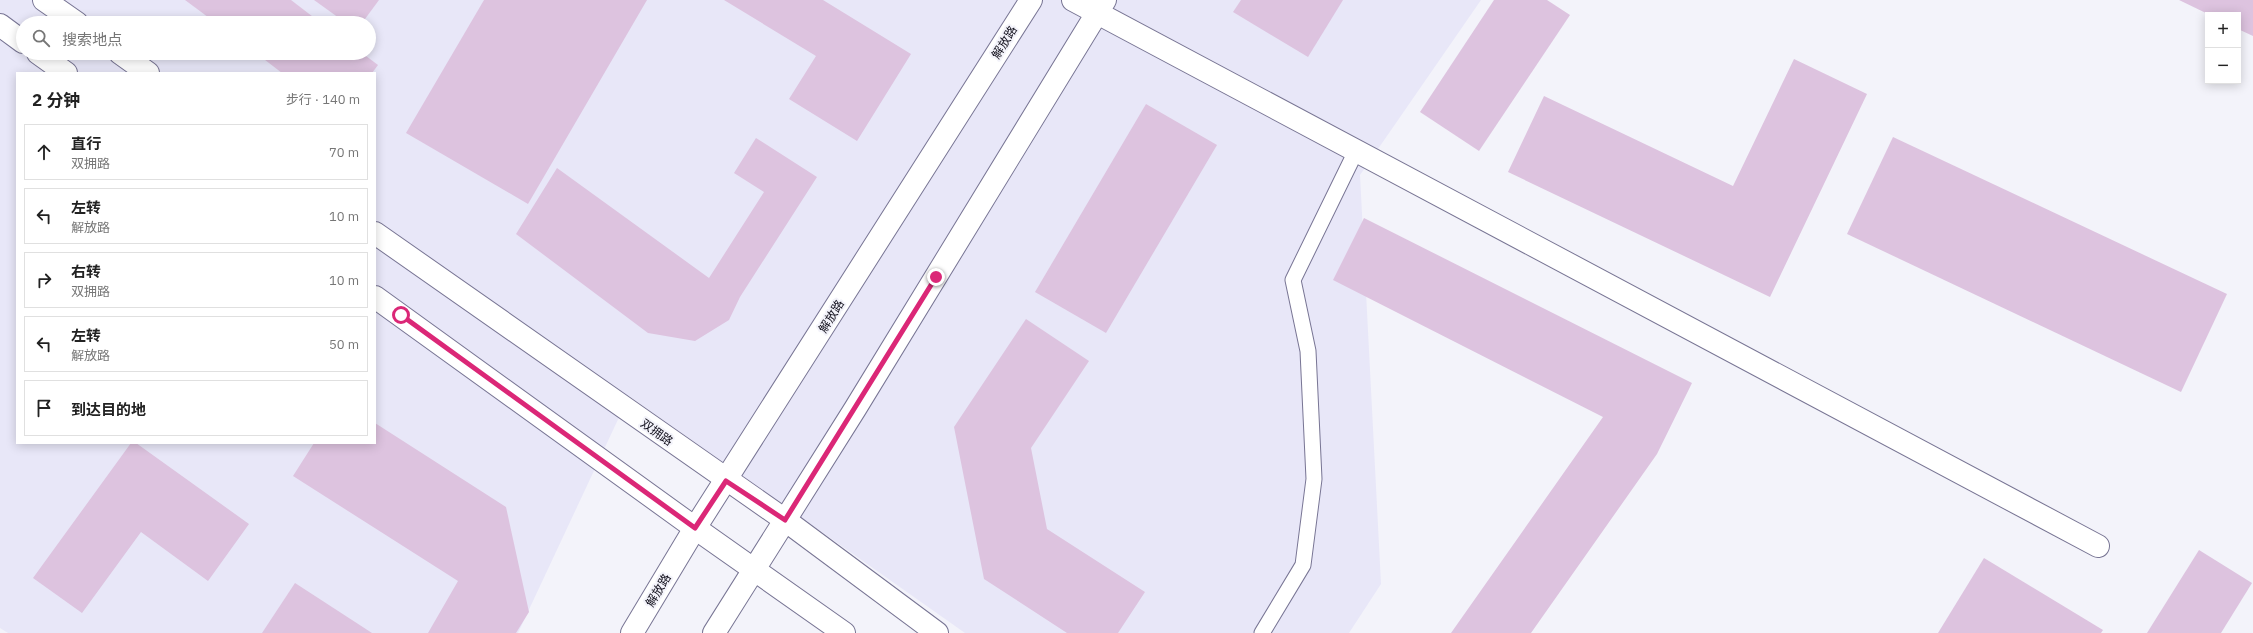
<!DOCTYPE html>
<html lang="zh">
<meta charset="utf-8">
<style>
body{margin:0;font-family:"IBM Plex Sans","Noto Sans SC",sans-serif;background:#f6f6f6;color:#222}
.controls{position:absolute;right:12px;top:12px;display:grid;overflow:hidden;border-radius:0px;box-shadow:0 2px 10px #0003}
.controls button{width:36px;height:36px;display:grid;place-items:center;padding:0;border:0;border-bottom:1px solid #e0e0e0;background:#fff;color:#222;font:20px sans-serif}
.stop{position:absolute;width:12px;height:12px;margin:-9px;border:3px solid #db2777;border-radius:50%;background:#fff}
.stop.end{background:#db2777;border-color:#fff;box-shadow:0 1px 4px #0008}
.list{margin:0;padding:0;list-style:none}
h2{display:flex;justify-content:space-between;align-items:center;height:52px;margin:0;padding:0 16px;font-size:17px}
h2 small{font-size:13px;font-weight:400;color:#767676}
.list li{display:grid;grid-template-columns:26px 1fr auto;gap:12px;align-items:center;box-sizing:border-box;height:56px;margin:0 8px 8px;padding:0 8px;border:1px solid #e0e0e0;border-radius:0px}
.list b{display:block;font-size:15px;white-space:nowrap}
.list p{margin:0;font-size:13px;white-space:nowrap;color:#767676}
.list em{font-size:13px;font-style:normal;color:#767676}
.icon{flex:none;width:22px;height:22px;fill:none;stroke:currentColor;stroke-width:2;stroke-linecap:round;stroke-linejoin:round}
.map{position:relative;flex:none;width:2253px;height:633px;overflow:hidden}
.search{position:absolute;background:#fff;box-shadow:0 2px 10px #0003;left:16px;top:16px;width:360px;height:44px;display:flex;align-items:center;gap:10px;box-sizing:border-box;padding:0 14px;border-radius:22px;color:#767676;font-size:15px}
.panel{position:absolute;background:#fff;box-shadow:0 2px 10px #0003;left:16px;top:72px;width:360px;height:372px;border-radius:0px}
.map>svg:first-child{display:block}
</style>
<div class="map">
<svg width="2253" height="633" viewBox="0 0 2253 633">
<rect width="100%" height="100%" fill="#f3f3fa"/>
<path fill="#e8e7f8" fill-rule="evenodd" d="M 0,0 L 1481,0 L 1360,175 L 1381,584 L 1349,633 L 965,633 L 629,396 L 518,633 L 8,633 L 0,628 ZM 23,23 L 369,23 L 369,53 L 23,53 ZM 17,73 L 375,73 L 375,443 L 17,443 Z"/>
<g fill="#ddc3df">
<polygon points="185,0 291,0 321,23 216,23"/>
<polygon points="314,0 379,0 362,23 346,23"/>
<polygon points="484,0 647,0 528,204 406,133"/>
<polygon points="724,0 823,0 911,54 857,141 789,99 816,56"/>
<polygon points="1241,0 1343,0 1308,57 1233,12"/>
<polygon points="1494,0 1547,0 1570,15 1479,151 1420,112"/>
<polygon points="2179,0 2253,0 2253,36 2238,29 2238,15 2210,15"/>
<polygon points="256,53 362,53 378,65 372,73 282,73"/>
<polygon points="1794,59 1867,94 1770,297 1508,172 1544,96 1733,186"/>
<polygon points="1146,104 1217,145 1106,333 1035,292"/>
<polygon points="1893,137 2227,294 2181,392 1847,234"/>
<polygon points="756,138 817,177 740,297 729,320 695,341 648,333 516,234 557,168 709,278 764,192 734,173"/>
<polygon points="1364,218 1692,383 1657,454 1531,633 1451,633 1603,417 1333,280"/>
<polygon points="1026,319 1089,361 1031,448 1047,529 1145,592 1118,633 1067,633 984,579 954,427"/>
<polygon points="375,423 506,507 529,612 516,633 428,633 458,581 293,476 314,443 375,443"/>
<polygon points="131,443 136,443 249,524 208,581 141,532 82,613 33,578"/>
<polygon points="2199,550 2252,583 2221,633 2147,633"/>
<polygon points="1984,558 2103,630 2101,633 1938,633"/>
<polygon points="295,583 372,633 262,633"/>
</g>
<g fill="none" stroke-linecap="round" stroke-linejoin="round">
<g stroke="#787594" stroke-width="17">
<polyline id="lane" points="1262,633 1303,565 1314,479 1308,351 1293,280 1356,151"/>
</g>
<g stroke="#787594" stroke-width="24">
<polyline id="street" points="1073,0 2098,546"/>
</g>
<g stroke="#787594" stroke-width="24">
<g id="secondary">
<polyline points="44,0 77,23"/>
<polyline points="0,25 23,42"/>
<polyline points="38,53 66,73"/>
<polyline points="120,53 148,73"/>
<polyline points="375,233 785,520 937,633"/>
<polyline points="375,297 695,528 844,633"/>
<polyline points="632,633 695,528 1031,0"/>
<polyline points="714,633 855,409 1105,0"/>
</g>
</g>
<use href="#lane" stroke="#fff" stroke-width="15"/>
<use href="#street" stroke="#fff" stroke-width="22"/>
<use href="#secondary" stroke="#fff" stroke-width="22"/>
</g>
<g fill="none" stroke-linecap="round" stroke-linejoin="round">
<polyline stroke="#db2777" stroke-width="5" points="401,315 695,528 726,481 785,520 936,277"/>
</g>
<g text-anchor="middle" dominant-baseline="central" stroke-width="4" stroke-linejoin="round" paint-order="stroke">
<g font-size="12" fill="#12101c" stroke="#f3f3fa">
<text transform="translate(1004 42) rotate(-58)">解放路</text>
<text transform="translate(831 316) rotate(-58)">解放路</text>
<text transform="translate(657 432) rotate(35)">双拥路</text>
<text transform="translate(658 590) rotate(-59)">解放路</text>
</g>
</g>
</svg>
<div class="controls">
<button>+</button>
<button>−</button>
</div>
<div class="stop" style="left:401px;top:315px"></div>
<div class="stop end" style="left:936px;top:277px"></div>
<div class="search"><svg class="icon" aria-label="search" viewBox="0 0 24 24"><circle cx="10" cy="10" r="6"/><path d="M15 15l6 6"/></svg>搜索地点</div>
<section class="panel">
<h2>2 分钟<small>步行 · 140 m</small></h2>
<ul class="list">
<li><svg class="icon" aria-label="ahead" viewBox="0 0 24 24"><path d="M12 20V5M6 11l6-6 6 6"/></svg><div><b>直行</b><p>双拥路</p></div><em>70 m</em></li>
<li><svg class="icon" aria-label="left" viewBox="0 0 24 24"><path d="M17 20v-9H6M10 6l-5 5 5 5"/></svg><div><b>左转</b><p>解放路</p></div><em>10 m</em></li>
<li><svg class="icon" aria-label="right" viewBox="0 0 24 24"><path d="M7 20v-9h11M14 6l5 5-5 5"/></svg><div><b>右转</b><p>双拥路</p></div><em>10 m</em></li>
<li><svg class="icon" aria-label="left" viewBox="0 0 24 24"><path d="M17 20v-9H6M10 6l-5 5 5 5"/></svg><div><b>左转</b><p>解放路</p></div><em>50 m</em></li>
<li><svg class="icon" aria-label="arrive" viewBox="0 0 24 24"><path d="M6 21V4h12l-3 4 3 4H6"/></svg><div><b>到达目的地</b></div></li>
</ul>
</section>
</div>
